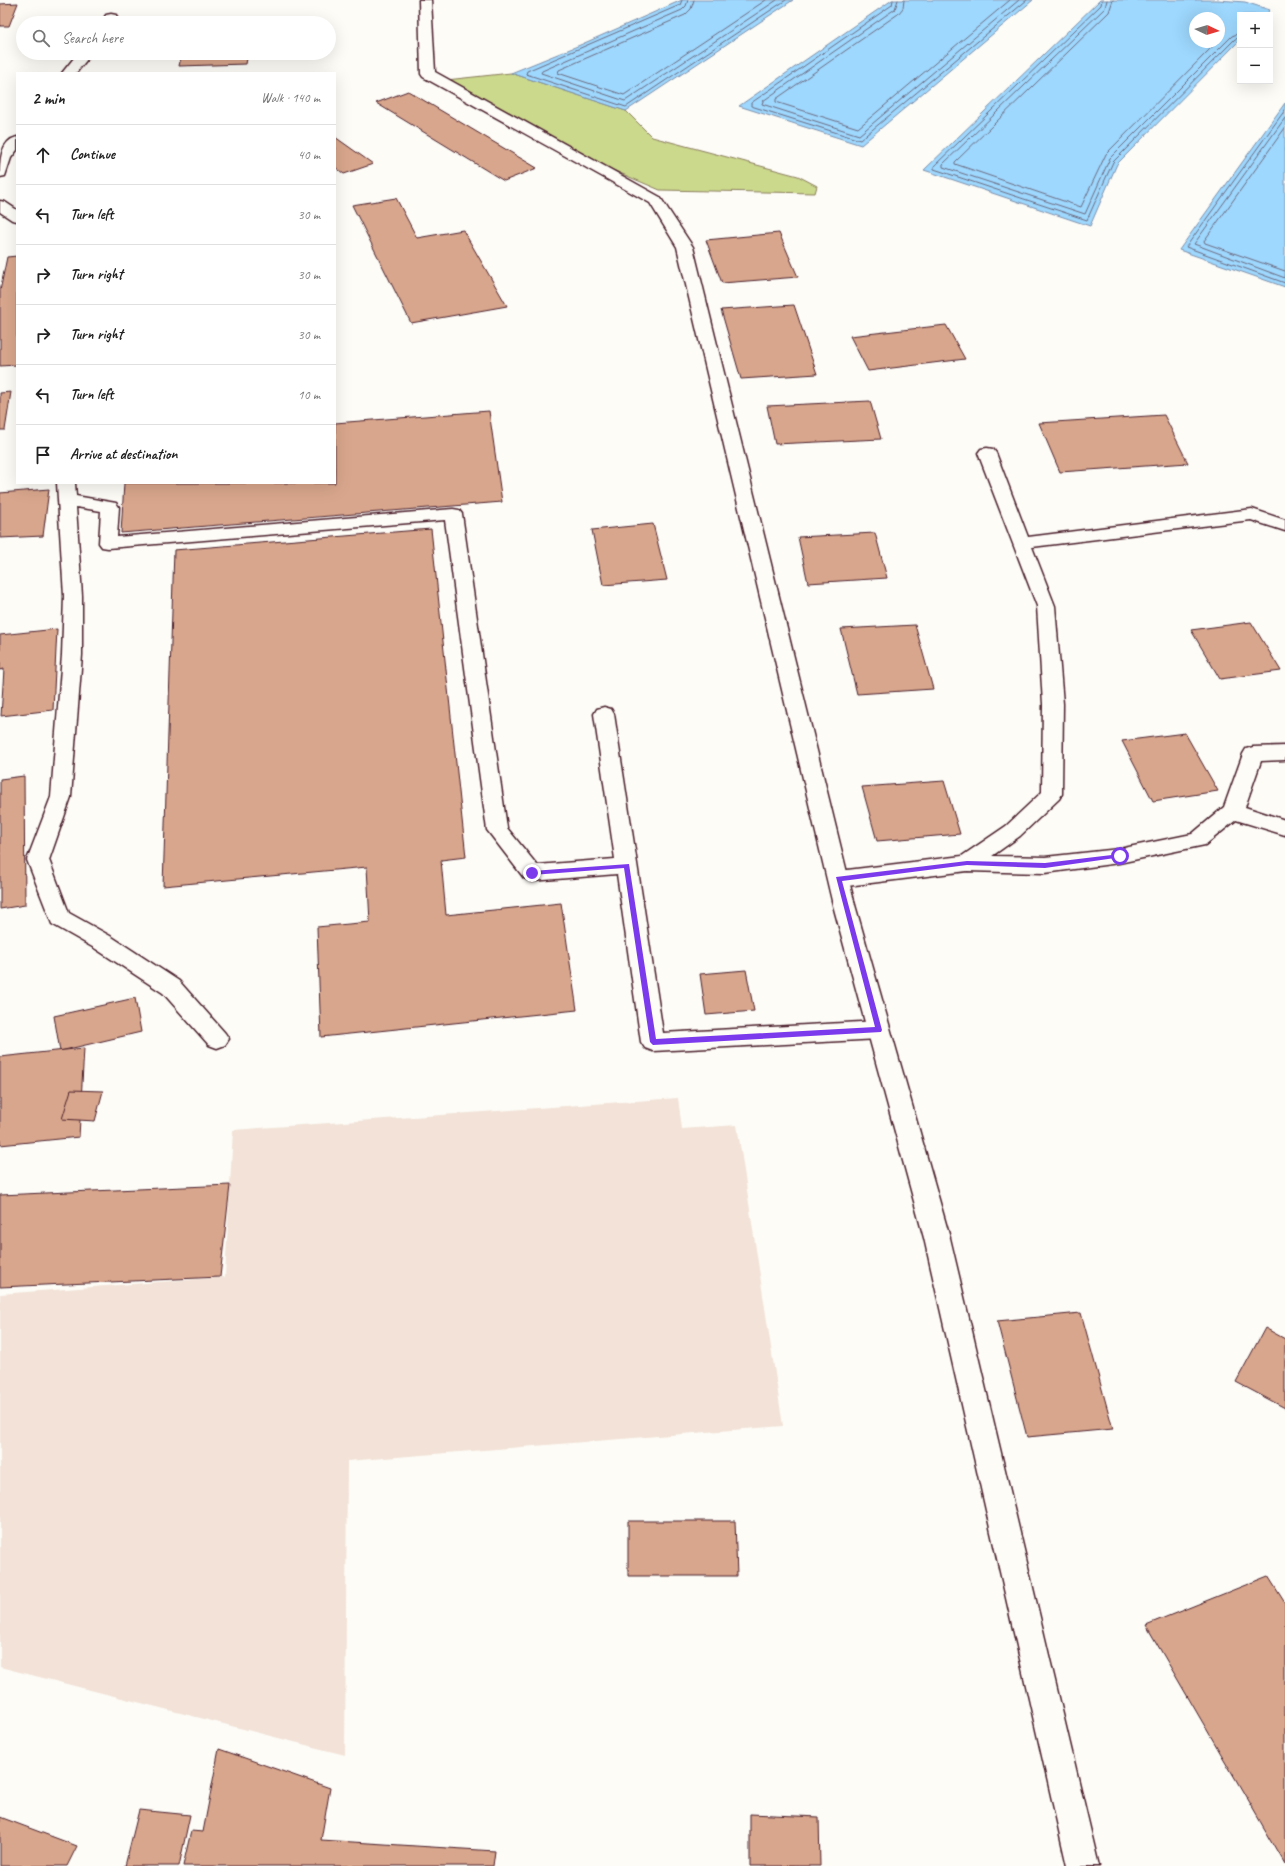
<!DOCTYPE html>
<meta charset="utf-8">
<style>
body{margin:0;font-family:Caveat,sans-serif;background:#f2f2f2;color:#222}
.controls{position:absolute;right:12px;top:12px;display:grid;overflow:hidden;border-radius:0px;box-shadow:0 4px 16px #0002}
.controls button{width:36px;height:36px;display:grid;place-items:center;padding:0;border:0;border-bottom:1px solid #e0e0e0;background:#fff;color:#222;font:20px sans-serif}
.compass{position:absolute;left:1189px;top:12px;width:36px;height:36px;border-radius:50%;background:#fff;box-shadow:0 4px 16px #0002;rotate:94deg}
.stop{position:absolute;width:12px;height:12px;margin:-9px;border:3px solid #7c3aed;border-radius:50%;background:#fff}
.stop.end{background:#7c3aed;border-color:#fff;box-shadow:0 1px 4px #0008}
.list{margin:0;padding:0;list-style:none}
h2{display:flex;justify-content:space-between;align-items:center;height:52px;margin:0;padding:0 16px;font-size:17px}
h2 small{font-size:13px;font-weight:400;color:#767676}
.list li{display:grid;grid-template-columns:26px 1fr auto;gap:12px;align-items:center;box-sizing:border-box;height:60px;padding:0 16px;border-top:1px solid #e0e0e0}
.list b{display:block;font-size:15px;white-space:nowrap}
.list em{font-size:13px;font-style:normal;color:#767676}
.icon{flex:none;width:22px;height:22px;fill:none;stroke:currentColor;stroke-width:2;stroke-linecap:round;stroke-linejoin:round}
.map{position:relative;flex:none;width:1285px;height:1866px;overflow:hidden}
.search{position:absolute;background:#fff;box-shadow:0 4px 16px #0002;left:16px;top:16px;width:320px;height:44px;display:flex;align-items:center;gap:10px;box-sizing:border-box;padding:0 14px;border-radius:22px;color:#767676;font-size:15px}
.panel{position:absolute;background:#fff;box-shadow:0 4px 16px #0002;left:16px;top:72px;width:320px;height:412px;border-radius:0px}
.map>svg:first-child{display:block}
</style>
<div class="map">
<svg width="1285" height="1866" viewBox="0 0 1285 1866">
<rect width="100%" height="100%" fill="#fdfcf7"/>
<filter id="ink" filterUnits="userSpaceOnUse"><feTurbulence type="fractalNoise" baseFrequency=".025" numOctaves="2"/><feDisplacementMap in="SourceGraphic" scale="8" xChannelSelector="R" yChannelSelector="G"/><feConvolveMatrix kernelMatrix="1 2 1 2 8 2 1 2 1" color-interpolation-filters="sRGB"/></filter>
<g filter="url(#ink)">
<polygon fill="#f2e2d7" points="678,1098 682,1129 737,1125 783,1426 347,1461 345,1755 0,1667 0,1294 225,1277 233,1130"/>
<polygon fill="#cbd98c" stroke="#8a7c5c" points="511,73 626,111 652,137 798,176 817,186 815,193 660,190 594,162 524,121 446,80"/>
<g fill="#9ed8fe" stroke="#7c8eaa" fill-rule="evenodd">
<polygon points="682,0 793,0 626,111 511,73 580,45"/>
<polygon points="892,0 1033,0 861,145 739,106"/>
<path d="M 1100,0 L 1218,0 L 1245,2 L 1270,10 L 1265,15 L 1240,15 L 1240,40 L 1117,164 L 1090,226 L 924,170 ZM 1195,18 L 1219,18 L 1219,42 L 1195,42 Z"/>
<polygon points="1285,103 1285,287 1179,250"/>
</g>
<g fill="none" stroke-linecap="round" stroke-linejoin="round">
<g stroke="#6c697f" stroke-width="1">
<polyline points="682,0 680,5 527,71 526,74 626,107 786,0"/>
<polyline points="688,0 686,6 682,10 542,71 541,73 625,101 777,0"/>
<polyline points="694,0 691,9 685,15 559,70 558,73 624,95 766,0"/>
<polyline points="893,0 892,5 751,103 751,106 860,140 1027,0"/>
<polyline points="898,0 895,9 763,101 762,104 859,135 1019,0"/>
<polyline points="904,0 903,8 898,14 776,99 776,102 858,128 1010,0"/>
<polyline points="1102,0 1101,5 934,166 934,169 1087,220 1113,162 1235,39 1240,38"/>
<polyline points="1107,0 1105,8 943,164 943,167 1085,214 1110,158 1232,36 1240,33"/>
<polyline points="1113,0 1109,12 955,162 955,164 1081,207 1106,154 1217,42"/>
<polyline points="1285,110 1186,247 1285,283"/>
<polyline points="1285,118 1194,244 1285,278"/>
<polyline points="1285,128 1204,241 1205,243 1285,271"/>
</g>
</g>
<g fill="#d8a68c" stroke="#4a1f2b">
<polygon points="18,3 9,26 0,26 0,4"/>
<polygon points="182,53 248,53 246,64 179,66"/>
<polygon points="408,91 537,168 504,181 376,103"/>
<polygon points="335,137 373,164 344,174 335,167"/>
<polygon points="396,198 417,238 463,230 507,306 411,323 352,205"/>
<polygon points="779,233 798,277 722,283 706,240"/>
<polygon points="17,256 17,365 0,366 0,291 7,257"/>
<polygon points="794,305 817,374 741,379 721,310"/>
<polygon points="946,325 965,359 868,371 850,336"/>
<polygon points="11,392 5,430 0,430 0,393"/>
<polygon points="870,401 881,439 775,444 767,406"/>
<polygon points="489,411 502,502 121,533 124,483 335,483 335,423"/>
<polygon points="1164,415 1188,463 1060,472 1039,423"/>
<polygon points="49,489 43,536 0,538 0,493"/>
<polygon points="653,524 667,580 603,585 592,530"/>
<polygon points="431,529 466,857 441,860 446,915 561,903 577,1010 321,1037 317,927 370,922 367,867 163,886 174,550"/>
<polygon points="875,533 887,578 808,583 798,537"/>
<polygon points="1251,622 1281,671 1220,679 1191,630"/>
<polygon points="915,625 933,689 857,694 841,629"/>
<polygon points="57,629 53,710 1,716 4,669 0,670 0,635"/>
<polygon points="1185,733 1218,791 1153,801 1122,741"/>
<polygon points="24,776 25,905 0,909 0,779"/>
<polygon points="944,781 960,834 877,841 862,787"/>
<polygon points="746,970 754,1011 706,1015 700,974"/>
<polygon points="135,998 141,1032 60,1051 54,1016"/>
<polygon points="84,1048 79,1137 0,1145 0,1057"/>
<polygon points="71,1090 103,1091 95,1121 62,1119"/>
<polygon points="230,1185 220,1277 0,1287 0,1195"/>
<polygon points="1081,1313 1113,1429 1027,1437 997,1321"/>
<polygon points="1265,1328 1285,1339 1285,1408 1236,1382"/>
<polygon points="628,1521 735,1521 737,1576 628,1576"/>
<polygon points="1268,1576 1285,1603 1285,1864 1146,1625"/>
<polygon points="219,1749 330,1788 321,1840 495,1851 493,1866 183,1866 191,1831 203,1832"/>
<polygon points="139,1810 190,1815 179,1866 125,1866"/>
<polygon points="750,1814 819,1817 820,1866 750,1866"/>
<polygon points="0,1817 77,1846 67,1866 0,1866"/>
</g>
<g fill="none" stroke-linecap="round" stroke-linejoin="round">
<g stroke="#4a1f2b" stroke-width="3">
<g id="lane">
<polygon points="111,14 116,15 117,18 115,23 101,23 106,15"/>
<polygon points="78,53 92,53 76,73 62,73"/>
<path d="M 17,137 L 17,150 L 11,158 L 5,176 L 0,177 C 0,162 0,141 17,137 Z"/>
<polygon points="0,201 5,202 17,210 17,221 12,220 0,212"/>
<polygon points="987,448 993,449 996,453 1028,537 1252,509 1285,520 1285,531 1251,520 1032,547 1055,606 1063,704 1062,794 1059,799 1020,836 992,856 1045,857 1119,849 1192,834 1224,807 1243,754 1246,749 1253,747 1285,746 1285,760 1261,761 1245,807 1285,820 1285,835 1236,820 1205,845 1119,863 1045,873 967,871 839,887 831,884 828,879 831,874 839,871 962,856 1006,826 1042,792 1043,704 1037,606 978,453 981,449"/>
<polygon points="57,483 75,483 76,496 116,503 119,507 117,537 453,509 459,510 462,514 507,828 537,865 615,859 594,714 597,709 604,707 611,709 614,714 663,1033 879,1021 887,1024 890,1030 887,1036 879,1039 653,1051 645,1048 641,1042 617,874 532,881 524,878 487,830 445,520 108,548 102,547 99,543 101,511 76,507 82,596 82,655 71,797 49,860 69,913 112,937 179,981 225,1033 229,1039 225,1045 217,1048 209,1045 163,993 96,949 52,924 27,860 51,797 62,655 64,596"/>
</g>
</g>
<g stroke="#4a1f2b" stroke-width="3">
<polygon id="street" points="419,0 431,0 435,72 660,197 693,247 855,905 950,1238 1099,1866 1067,1866 924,1238 833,905 677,247 650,203 423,77 421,74"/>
</g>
<use href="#lane" fill="#fdfcf7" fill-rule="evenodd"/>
<use href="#street" fill="#fdfcf7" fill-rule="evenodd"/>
</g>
</g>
<polygon fill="#7c3aed" points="1120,854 1122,854 1122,857 1045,868 967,865 842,881 882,1030 881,1032 653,1045 650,1042 624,868 532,875 529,873 532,871 629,864 656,1039 875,1027 836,877 967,861 1045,863"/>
</svg>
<div class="controls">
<button>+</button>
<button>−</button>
</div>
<svg class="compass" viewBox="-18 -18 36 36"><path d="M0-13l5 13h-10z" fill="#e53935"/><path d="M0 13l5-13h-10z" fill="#767676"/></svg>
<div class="stop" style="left:1120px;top:856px"></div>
<div class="stop end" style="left:532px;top:873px"></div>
<div class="search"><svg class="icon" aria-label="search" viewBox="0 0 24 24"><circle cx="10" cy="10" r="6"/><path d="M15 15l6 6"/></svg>Search here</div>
<section class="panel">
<h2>2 min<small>Walk · 140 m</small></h2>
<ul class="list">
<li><svg class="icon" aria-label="ahead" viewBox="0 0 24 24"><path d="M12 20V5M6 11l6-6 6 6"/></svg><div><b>Continue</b></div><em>40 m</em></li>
<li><svg class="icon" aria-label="left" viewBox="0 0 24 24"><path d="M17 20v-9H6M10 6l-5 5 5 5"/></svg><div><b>Turn left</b></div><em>30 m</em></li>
<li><svg class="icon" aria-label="right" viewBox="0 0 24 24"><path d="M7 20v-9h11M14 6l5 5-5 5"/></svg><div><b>Turn right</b></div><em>30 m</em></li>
<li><svg class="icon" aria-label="right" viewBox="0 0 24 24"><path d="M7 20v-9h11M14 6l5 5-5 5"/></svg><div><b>Turn right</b></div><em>30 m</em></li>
<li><svg class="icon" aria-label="left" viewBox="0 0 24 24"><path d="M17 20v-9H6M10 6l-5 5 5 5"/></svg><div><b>Turn left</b></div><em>10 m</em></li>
<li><svg class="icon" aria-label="arrive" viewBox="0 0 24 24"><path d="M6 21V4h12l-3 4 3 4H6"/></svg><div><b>Arrive at destination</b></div></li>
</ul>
</section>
</div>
